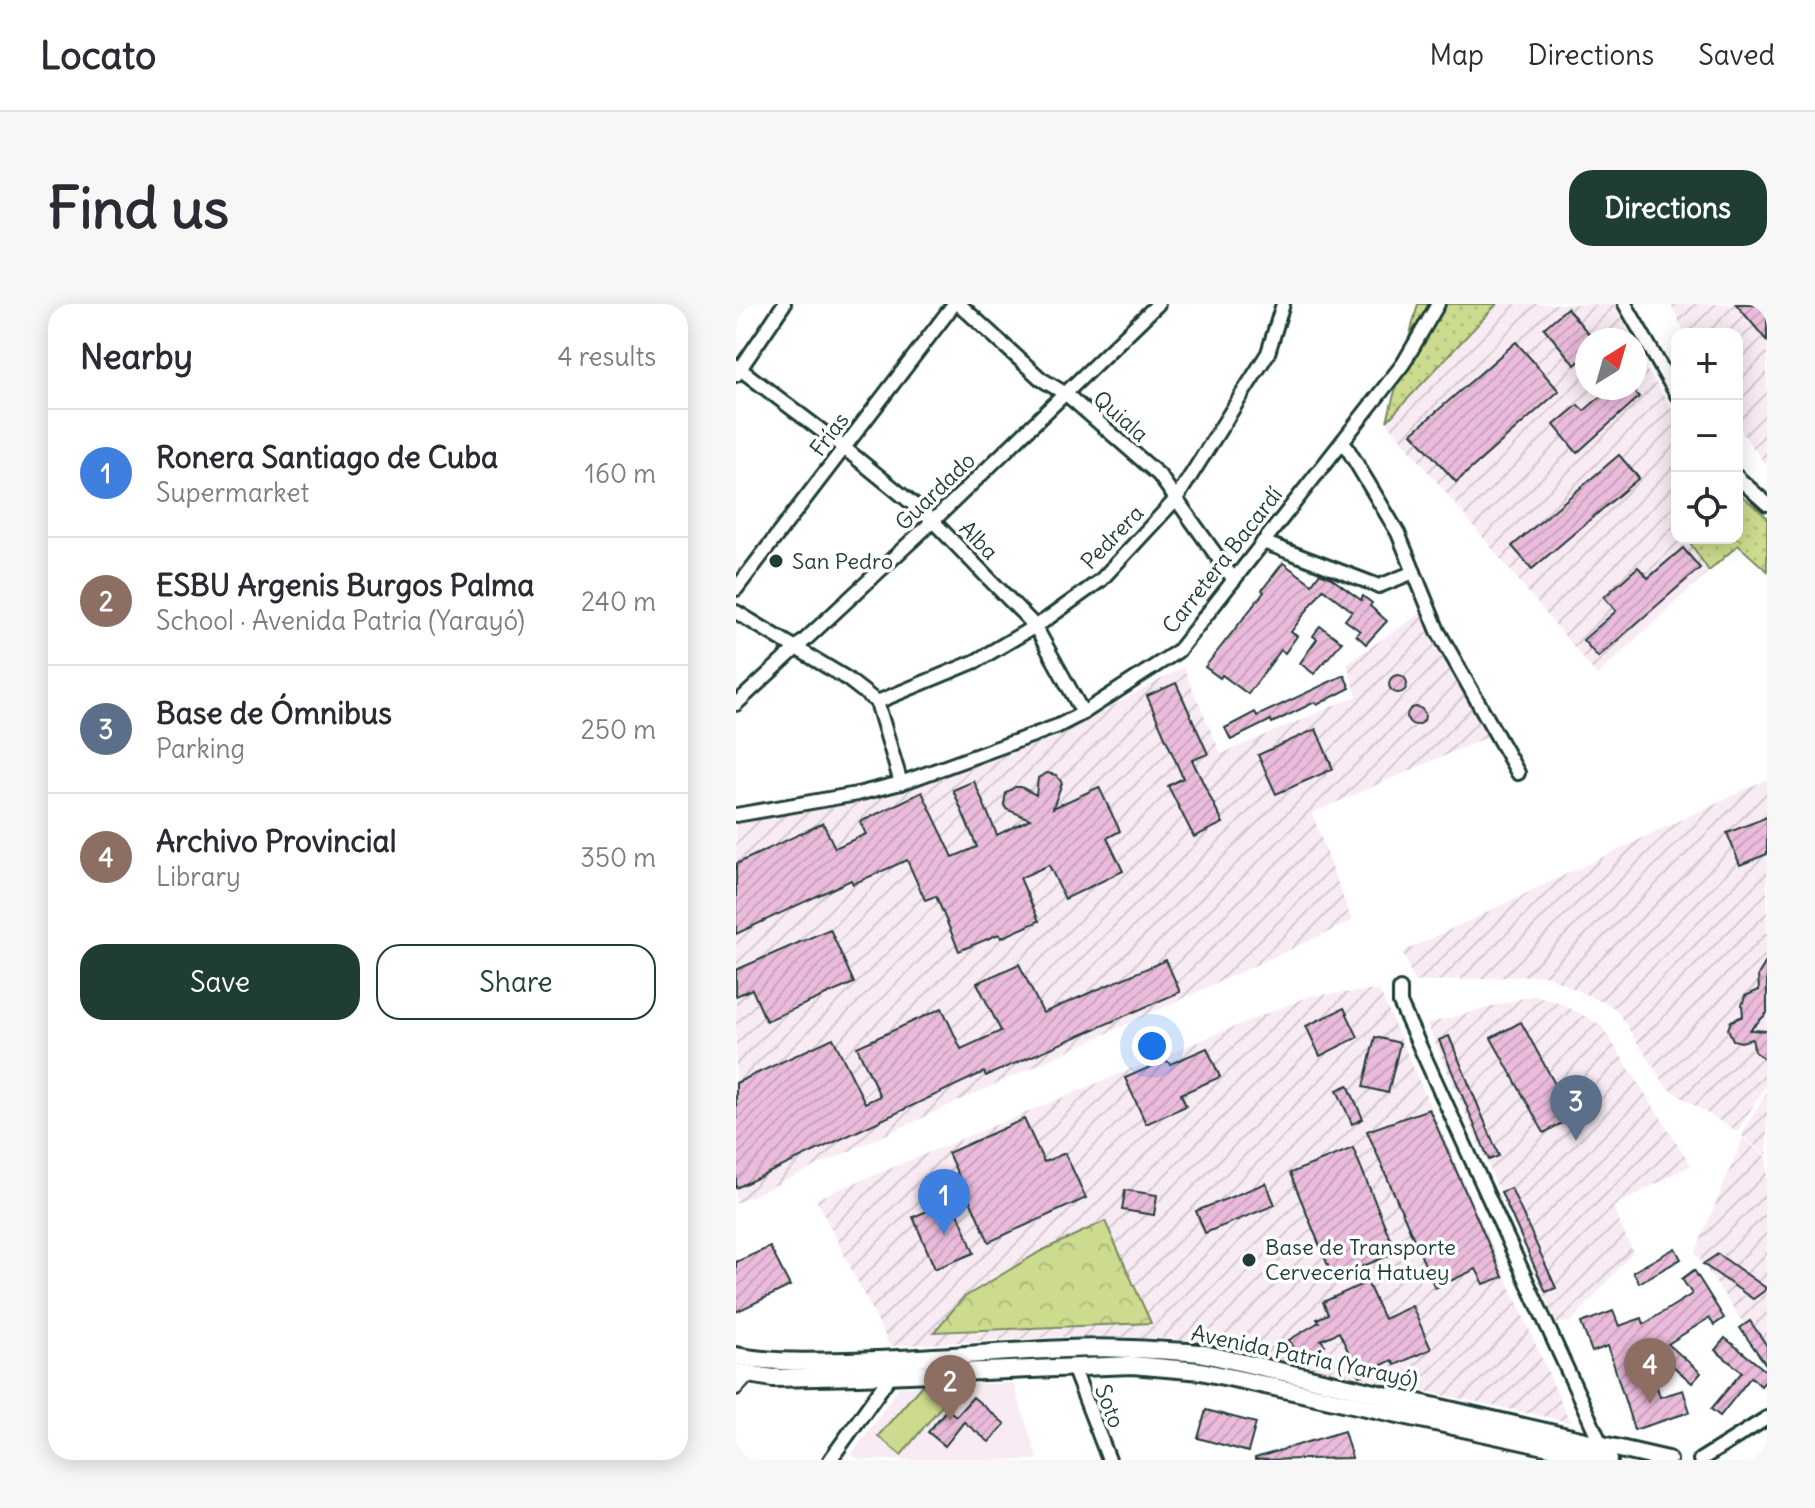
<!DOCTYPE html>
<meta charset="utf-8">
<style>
body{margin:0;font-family:Delius,sans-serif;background:#f7f7f7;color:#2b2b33}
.controls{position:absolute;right:24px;top:24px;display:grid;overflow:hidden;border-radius:16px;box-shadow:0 4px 20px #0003}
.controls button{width:72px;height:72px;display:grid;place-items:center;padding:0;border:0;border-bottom:2px solid #e1e1e2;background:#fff;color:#2b2b33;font:40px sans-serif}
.compass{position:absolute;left:839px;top:24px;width:72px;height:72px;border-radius:50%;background:#fff;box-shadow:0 4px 20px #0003;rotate:37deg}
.you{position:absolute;left:416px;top:742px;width:28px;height:28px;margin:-20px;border:6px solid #fff;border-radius:50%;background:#1a73e8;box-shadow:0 0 0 12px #1a73e833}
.badge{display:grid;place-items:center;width:52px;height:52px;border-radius:50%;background:#1f3d34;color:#fff;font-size:26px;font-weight:700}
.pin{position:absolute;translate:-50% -66px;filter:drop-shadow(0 2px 4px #0008)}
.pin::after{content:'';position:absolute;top:42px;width:28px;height:24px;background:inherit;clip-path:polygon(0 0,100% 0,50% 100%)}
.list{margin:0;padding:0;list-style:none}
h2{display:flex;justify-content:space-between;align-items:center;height:104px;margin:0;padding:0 32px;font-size:34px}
h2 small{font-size:26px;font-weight:400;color:#7c7c81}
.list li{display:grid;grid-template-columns:52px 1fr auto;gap:24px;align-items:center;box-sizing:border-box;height:128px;padding:0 32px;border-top:2px solid #e1e1e2}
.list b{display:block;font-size:30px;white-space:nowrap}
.list p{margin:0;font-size:26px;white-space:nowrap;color:#7c7c81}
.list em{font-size:26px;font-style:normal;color:#7c7c81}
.actions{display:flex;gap:16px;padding:24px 32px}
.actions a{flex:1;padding:18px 0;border:2px solid #1f3d34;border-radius:24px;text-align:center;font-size:28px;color:#1f3d34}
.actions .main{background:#1f3d34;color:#fff}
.icon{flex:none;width:44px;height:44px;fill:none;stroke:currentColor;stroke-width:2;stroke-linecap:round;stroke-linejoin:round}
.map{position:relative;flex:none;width:1031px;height:1156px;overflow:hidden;border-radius:24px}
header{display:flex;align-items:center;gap:48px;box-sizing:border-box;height:112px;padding:0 40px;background:#fff;border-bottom:2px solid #e1e1e2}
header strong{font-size:38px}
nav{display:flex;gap:44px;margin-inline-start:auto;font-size:28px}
.intro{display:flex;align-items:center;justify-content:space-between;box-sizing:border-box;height:192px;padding:0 48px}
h1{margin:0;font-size:56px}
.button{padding:20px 36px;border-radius:24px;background:#1f3d34;color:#fff;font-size:28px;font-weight:700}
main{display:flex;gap:48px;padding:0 48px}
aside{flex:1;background:#fff;border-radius:24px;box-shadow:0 4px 20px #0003}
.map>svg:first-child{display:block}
</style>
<header>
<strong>Locato</strong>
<nav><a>Map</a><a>Directions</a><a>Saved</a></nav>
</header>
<div class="intro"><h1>Find us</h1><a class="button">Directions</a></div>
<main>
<aside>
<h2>Nearby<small>4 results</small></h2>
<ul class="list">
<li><span class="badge" style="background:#3f7fe0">1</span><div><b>Ronera Santiago de Cuba</b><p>Supermarket</p></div><em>160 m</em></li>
<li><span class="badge" style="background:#8d6e63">2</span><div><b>ESBU Argenis Burgos Palma</b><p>School · Avenida Patria (Yarayó)</p></div><em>240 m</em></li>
<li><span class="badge" style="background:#5c6f8a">3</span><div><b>Base de Ómnibus</b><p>Parking</p></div><em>250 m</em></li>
<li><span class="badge" style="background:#8d6e63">4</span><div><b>Archivo Provincial</b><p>Library</p></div><em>350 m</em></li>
</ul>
<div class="actions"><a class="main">Save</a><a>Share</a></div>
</aside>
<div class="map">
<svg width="1031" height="1156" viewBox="0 0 1031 1156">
<defs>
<pattern id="industrial-furrows" width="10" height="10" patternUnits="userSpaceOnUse" patternTransform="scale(2)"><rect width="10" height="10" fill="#f9ebf4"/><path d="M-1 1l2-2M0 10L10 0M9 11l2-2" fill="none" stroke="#d5cad2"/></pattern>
<pattern id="grass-dots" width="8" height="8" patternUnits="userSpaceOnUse" patternTransform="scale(2)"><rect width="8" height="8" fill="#cddb8e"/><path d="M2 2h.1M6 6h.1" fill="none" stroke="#b0bd7b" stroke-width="1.8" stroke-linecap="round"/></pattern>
<pattern id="park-crowns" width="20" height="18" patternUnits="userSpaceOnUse" patternTransform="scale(2)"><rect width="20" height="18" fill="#cddb8e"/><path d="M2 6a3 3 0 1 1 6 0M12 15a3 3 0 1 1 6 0" fill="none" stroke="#b0bd7b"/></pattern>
<pattern id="building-hatch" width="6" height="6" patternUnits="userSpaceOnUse" patternTransform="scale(2)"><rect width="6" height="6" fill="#ebbbdc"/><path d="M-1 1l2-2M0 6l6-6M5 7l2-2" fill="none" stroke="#c9a2bd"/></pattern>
</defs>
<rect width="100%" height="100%" fill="#fff"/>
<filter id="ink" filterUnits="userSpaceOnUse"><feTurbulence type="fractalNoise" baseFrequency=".0125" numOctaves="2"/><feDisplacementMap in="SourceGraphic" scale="16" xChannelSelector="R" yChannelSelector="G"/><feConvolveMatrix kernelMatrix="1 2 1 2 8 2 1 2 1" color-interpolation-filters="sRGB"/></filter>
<g filter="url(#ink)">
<polygon fill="#f9ebf4" points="277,1079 302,1156 124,1156 116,1150 163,1083"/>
<g fill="url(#industrial-furrows)">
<polygon points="761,0 879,0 896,36 851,36 851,84 899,84 899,42 910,65 941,113 941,234 951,234 973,267 861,371 651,118"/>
<polygon points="935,0 1031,0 1031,162 1001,122 1001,30 949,30"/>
<polygon points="691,305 754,432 576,509 616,617 0,899 0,520 317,435 447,363 485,450 621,392 611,359"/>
<polygon points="1031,475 1031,779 1001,828 931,784 879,704 809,671 678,678 667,648"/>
<polygon points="643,686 834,1118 436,1034 321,1033 154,1042 80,895 573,692"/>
<polygon points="799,691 822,698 865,721 955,861 877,903 897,948 835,1018 821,1020 691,720"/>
<polygon points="1031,788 1031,852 1005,831"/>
<polygon points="1007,834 1031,854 1031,1053 959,949"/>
</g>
<g fill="url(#grass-dots)" stroke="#768c61" stroke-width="2">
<polygon points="682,0 761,0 651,117"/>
<polygon points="1001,188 1031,213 1031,267 1002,241 973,267 951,234 1001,234"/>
</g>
<polygon fill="url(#park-crowns)" stroke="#768c61" stroke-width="2" points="369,917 415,1019 198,1028 227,994 305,947"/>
<polygon fill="#cddb8e" stroke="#768c61" stroke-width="2" points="186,1081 208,1099 165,1151 142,1132"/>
<g fill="url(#building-hatch)" stroke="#1f3d34" stroke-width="2">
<polygon points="1000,0 1031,0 1031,37"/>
<polygon points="831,4 858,36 851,36 851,51 839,61 808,24"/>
<polygon points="780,38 823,87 720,178 676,129"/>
<polygon points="874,84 895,84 903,93 841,149 818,121 842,101 848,107"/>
<polygon points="883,151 903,174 796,265 776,242"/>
<polygon points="947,244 964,264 862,353 847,336 880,307 868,293 902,263 912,274"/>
<polygon points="547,259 576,280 584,269 595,274 625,296 627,292 636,299 634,302 651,317 630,340 620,331 624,327 609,316 616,307 587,285 555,328 561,332 549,349 545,346 512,390 486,371 484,374 469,363 528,288 526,286"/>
<polygon points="584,322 606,338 578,370 564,359 581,335 577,332"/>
<circle cx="662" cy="380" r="9"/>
<polygon points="608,371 614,384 581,401 579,398 536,419 535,416 495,436 489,424 519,408 521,412"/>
<polygon points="440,379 472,450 456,456 487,519 458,533 432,482 447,474 411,392"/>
<circle cx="680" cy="412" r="9"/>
<polygon points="580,425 597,465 540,490 522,451"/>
<polygon points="311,469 320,471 326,479 317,504 363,483 384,527 371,534 387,567 329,595 313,561 284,574 303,617 265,634 263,630 223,647 200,592 189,596 171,556 117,580 115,576 0,630 0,560 87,519 99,544 130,530 124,518 186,488 217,553 241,543 217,486 238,477 261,531 294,515 270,505 268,500 270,489 279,483 285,483 300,491 302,474"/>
<polygon points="1031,513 1031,550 1004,561 991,529"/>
<polygon points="94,625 118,679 30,717 16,685 0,692 0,666"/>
<polygon points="430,656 444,688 250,772 248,768 0,884 0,779 97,734 129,799 144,792 121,743 206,704 225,745 265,727 241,679 283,660 307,709"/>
<polygon points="1031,656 1031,709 1014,726 1031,727 1031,756 1019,748 1016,735 1005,738 997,736 992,725 995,717 1007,712 1006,701 1009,692 1023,686 1022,671"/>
<polygon points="608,704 622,733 584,752 570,722"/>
<polygon points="785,718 837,813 808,829 755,734"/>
<polygon points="713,732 763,852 753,856 703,736"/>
<polygon points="639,733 664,739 652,789 627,783"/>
<polygon points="471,744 484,773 445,790 450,802 410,820 389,774 430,756 434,760"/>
<polygon points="612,781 627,815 616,820 601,786"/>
<polygon points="693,805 767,973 748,980 740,965 699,984 631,827"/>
<polygon points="288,815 308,858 329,849 350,894 253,938 212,849"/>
<polygon points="617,844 660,949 597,974 554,869"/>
<polygon points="530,879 539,901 469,929 460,907"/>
<polygon points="775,884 820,984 810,988 765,888"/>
<polygon points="389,886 421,891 418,911 386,906"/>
<polygon points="217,896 238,949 199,965 177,913"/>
<polygon points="34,943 54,982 0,1008 0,958"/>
<polygon points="939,944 945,955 903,979 897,968"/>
<polygon points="982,950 1030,984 1027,988 1017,995 967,960"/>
<polygon points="958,966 988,1014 978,1021 973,1014 932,1040 965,1069 956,1079 929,1055 914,1060 924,1093 947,1086 954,1108 898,1126 872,1042 856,1048 845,1019 877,1007 883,1022 906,1014 908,1020 956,990 946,975"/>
<polygon points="631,978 648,1015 676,1002 695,1045 659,1061 656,1056 624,1072 603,1028 585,1036 589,1041 566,1055 553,1036 583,1018 581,1015 592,1010 587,998"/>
<polygon points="1014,1017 1031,1042 1031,1062 1004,1024"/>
<polygon points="989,1034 1031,1068 1031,1075 1025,1082 1015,1073 984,1112 975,1105 1006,1068 979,1046"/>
<polygon points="237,1093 269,1120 253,1138 228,1118 209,1142 192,1128 211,1105 220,1112"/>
<polygon points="470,1106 520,1119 512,1148 462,1134"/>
<polygon points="608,1127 616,1154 519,1156 519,1154"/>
</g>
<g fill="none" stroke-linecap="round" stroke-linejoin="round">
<g stroke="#1f3d34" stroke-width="18">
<g id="minor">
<polyline points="223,0 305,75 330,90 423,171 498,276"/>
<polyline points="889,0 941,91"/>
<polyline points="0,62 107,143 194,214 299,322 347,409"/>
<polyline points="0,71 48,0"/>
<polyline points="607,137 662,229 702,327 782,469"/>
<polyline points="1001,173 1031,200"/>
<polyline points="527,238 643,282 678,268"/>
<polyline points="0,285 218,0"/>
<polyline points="0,308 110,374 141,398 165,479"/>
<polyline points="141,398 240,357 308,317 365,276 440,195 532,49 547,0"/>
<polyline points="0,400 197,217 422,0"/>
<polyline points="0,511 121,490 165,479 322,422 347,409 442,347 667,60 702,0"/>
<polyline points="664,685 664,699 865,1140"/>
<polyline points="337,1063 373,1156"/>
<polyline points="0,1084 12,1071"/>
<polyline points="94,1156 157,1068"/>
<polyline points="964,1156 1031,1114"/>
</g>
</g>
<g stroke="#1f3d34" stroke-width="22">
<g id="major">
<path d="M 0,1052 C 36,1059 73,1058 110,1057 C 183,1056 256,1048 330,1045 C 375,1043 419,1046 464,1049 L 932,1156"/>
<polyline points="0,1068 37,1074 123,1072 396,1061 465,1067 873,1156"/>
</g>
</g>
<use href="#minor" stroke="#fff" stroke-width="12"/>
<use href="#major" stroke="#fff" stroke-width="16"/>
</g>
</g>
<g fill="#1f3d34" stroke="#fff" stroke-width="3">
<circle cx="40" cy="257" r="8"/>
<circle cx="513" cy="956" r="8"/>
</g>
<g text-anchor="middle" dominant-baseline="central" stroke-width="7" stroke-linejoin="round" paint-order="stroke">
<g font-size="22" fill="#1f3d34" stroke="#fff">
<text transform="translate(385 112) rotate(41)">Quiala</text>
<text transform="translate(93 130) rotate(-53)">Frías</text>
<text transform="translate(199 187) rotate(-44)">Guardado</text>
<text transform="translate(376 233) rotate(-46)">Pedrera</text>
<text transform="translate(243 236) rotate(46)">Alba</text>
<text transform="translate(486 256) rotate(-52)">Carretera Bacardí</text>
<text transform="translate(569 1052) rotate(12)">Avenida Patria (Yarayó)</text>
<text transform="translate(374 1102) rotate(69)">Soto</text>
</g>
<g font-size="22" fill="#1f3d34" stroke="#fff" text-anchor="start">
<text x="56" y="257">San Pedro</text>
<text x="529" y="943">Base de Transporte<tspan x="529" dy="25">Cervecería Hatuey</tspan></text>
</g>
</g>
</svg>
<div class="controls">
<button>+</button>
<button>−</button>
<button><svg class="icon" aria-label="locate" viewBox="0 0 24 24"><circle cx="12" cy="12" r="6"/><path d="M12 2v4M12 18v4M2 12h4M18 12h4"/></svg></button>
</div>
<svg class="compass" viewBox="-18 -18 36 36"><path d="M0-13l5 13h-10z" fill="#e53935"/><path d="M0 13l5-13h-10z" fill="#7c7c81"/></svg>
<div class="you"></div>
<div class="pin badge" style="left:208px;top:931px;background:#3f7fe0">1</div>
<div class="pin badge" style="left:214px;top:1117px;background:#8d6e63">2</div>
<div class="pin badge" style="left:840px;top:837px;background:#5c6f8a">3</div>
<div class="pin badge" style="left:914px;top:1100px;background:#8d6e63">4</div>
</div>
</main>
